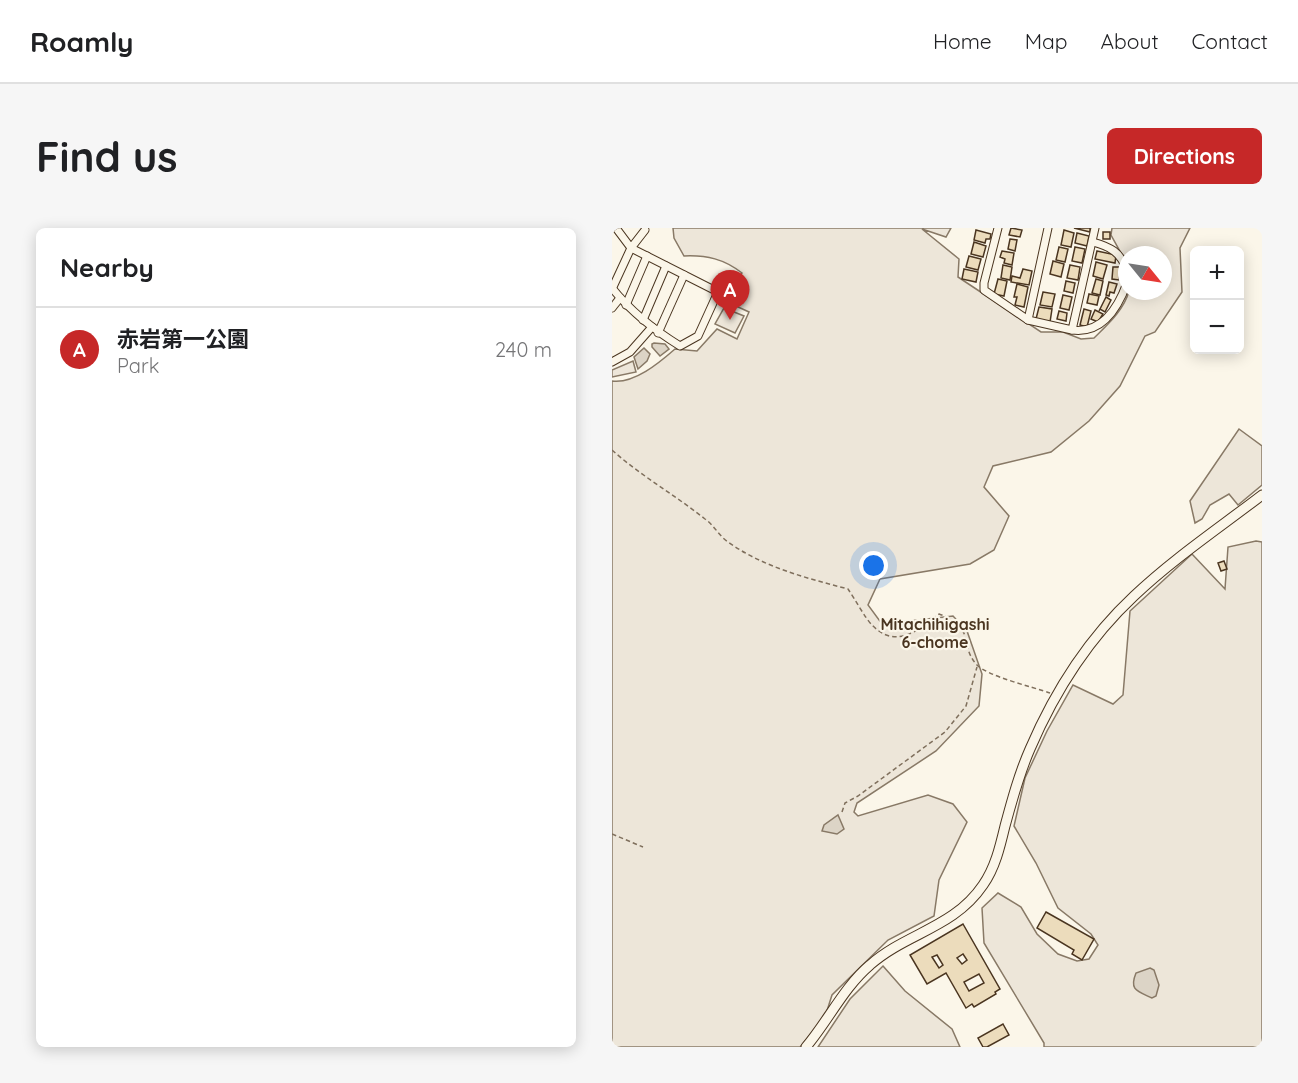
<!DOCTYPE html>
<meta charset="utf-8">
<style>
body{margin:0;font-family:Quicksand,"Noto Sans JP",sans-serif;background:#f6f6f6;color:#202124}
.controls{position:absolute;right:18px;top:18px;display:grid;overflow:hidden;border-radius:9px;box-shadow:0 3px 15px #0003}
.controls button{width:54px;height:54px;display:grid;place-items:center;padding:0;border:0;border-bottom:2px solid #e0e0e0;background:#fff;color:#202124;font:30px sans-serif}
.compass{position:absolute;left:506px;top:18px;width:54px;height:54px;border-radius:50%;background:#fff;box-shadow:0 3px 15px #0003;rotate:120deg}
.you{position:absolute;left:262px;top:338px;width:21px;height:21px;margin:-15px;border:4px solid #fff;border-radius:50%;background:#1a73e8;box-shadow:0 0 0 9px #1a73e833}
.badge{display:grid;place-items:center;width:39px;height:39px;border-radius:50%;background:#c62828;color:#fff;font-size:20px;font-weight:700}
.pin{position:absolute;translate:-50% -50px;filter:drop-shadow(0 2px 3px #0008)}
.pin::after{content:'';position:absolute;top:32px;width:21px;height:18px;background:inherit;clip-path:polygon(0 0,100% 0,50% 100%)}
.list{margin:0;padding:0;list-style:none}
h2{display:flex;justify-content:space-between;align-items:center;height:78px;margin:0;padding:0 24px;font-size:26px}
h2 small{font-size:20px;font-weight:400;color:#757577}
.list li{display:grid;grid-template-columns:39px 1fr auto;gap:18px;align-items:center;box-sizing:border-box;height:84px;padding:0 24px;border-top:2px solid #e0e0e0}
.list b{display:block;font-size:22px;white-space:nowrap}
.list p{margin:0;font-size:20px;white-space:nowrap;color:#757577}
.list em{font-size:20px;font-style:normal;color:#757577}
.map{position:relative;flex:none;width:650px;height:819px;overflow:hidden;border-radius:9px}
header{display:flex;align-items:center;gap:36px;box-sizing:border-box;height:84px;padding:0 30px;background:#fff;border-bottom:2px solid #e0e0e0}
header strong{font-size:28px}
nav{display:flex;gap:33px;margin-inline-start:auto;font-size:21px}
.intro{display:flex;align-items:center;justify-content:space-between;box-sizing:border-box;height:144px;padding:0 36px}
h1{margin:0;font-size:42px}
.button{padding:15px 27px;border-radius:9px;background:#c62828;color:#fff;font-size:21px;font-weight:700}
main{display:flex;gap:36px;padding:0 36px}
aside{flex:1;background:#fff;border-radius:9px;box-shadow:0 3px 15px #0003}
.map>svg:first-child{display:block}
</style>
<header>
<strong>Roamly</strong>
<nav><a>Home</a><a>Map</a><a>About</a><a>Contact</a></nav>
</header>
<div class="intro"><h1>Find us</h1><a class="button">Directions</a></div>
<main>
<aside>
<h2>Nearby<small></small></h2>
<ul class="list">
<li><span class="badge">A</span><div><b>赤岩第一公園</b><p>Park</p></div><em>240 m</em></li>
</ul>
</aside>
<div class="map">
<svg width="650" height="819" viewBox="0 0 650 819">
<rect width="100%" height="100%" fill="#fbf6e9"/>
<g fill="#ede6d9" stroke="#887966" stroke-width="1.5">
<path d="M 61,0 L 339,0 L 334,9 L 310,1 L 347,31 L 346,49 L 429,104 L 451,104 L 469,111 L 482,110 C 495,97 512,82 517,63 L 551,63 L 551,27 L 515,27 L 515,36 L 499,7 L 500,0 L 578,0 L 568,20 L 570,64 L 543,104 L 533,108 L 508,158 L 477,193 L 439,224 L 381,238 L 372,259 L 397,288 L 382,322 L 358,336 L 268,351 L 256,377 L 270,396 L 341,388 L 355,403 L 370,446 L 367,478 L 324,523 L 245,575 L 242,584 L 246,588 L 316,567 L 341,576 L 355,594 L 327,652 L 322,688 L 276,712 L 220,767 L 213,789 L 188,819 L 0,819 L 0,153 C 22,156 47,135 63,121 L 85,123 L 105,101 L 125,111 L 137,84 L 115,74 L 130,45 C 112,31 95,27 72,28 L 62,10 Z"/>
<polygon points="112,80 132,88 123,105 103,96"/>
<polygon points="21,133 24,144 0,149 0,142"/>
<polygon points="627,201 650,218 650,257 626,277 617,266 598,277 590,291 583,295 578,273"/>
<polygon points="644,313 650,314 650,819 432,819 432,815 372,715 370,680 386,665 409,679 425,706 446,726 465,733 477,731 486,717 479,706 446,680 424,635 402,598 413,550 435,503 461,457 501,476 511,467 518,383 580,326 613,361 616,319"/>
<polygon points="271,738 293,763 340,801 348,819 206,819 238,771"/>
</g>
<g fill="#dcd4c6" stroke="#887966" stroke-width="1.5">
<polygon points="42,115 53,116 57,121 48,128 40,119 40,116"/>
<polygon points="32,120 38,126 35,133 26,141 22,129"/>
<polygon points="226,587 232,601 225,606 210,603 212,597"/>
<path d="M 538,740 L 542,742 L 547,757 L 544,768 L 540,770 C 525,763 517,762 524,745 Z"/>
</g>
<g fill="#ecdcbc" stroke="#4a3520" stroke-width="1.5" fill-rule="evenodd">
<polygon points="399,0 410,2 408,9 397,7"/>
<polygon points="462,0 478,0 478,4"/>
<polygon points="364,2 379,6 378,11 374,11 373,15 362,12"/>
<polygon points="452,2 462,5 459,19 449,17"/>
<rect x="491" y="4" width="7" height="7"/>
<polygon points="465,5 477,8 475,18 463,15"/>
<polygon points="398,11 405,12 403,23 396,21"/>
<polygon points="362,14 374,18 371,29 359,26"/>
<polygon points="447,19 456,21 453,34 444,32"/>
<polygon points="463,19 473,21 470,35 460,33"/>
<polygon points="390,23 402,25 400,37 392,35 393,31 388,29"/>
<polygon points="485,23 504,27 503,35 483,31"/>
<polygon points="357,28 369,31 366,42 354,39"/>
<polygon points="441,33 452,36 449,49 438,46"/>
<polygon points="484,34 495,37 491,51 481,48"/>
<polygon points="391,37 400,39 398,52 389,50"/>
<polygon points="458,37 468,39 466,52 455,50"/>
<polygon points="501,39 509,39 507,52 500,51"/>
<polygon points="352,41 366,44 364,54 350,51"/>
<polygon points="411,41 420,43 417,57 399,54 400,48 408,50"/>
<polygon points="386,51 395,53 392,68 382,66"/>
<polygon points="484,51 491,53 488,67 480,65"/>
<polygon points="454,53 463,55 461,65 452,63"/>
<polygon points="497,54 505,56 502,65 498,64 497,68 494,67"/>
<polygon points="405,56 416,59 412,79 403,77 405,69 402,69"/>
<polygon points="431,64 443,66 440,79 428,77"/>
<polygon points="477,66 487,68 485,77 475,75"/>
<polygon points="451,67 460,69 457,82 448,80"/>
<polygon points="494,69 499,72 493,84 488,81 487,83"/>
<polygon points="427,79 440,81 438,94 424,91"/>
<polygon points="472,81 479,83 475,99 468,97"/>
<polygon points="483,82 491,86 486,94 479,91"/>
<polygon points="447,83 455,85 454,93 445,91"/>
<polygon points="612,333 615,341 609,343 606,335"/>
<polygon points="434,684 482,711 470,732 460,726 462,722 425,700"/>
<path d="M 351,696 L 388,761 L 383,764 L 384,766 L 362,779 L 360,776 L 354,780 L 334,745 L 315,756 L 298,727 ZM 351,726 L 355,732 L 350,736 L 345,730 ZM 325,727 L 331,737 L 327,740 L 320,729 ZM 367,746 L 372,755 L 357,763 L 352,754 Z"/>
<polygon points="391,796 397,807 375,819 371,819 366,810"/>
</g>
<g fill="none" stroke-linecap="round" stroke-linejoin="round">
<g stroke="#4a3520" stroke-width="9">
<g id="minor">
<polyline points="386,0 372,55 372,62 416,92 460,102 483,0"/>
<path d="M 481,14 C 499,19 508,24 515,42"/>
<path d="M 0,60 C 19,84 42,102 68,118 L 86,108 L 106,64 L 19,20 L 4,0"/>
<polyline points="0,61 19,20 33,2"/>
<polyline points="14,77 35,28"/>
<polyline points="0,80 8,70"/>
<polyline points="31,92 54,38"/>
<polyline points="416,92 436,0"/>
<path d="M 460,102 C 490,106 506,80 515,55"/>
<polyline points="46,105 72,47"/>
<polyline points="0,134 18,124 40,99"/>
</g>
</g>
<g stroke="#4a3520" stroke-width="11">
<path id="tertiary" d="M 194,819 C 216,793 232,759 258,737 C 294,705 342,700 371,657 C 383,640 388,619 393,598 C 400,572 407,546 418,521 C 442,465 477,410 522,368 C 561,331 607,300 650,267"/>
</g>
<g stroke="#7f6f5c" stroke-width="1.5" stroke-dasharray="4.5 3" stroke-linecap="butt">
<path d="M 0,222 C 29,248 63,267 93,291 C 102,297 107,308 116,314 C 151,339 194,350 236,361 C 243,371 253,390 260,397 C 284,422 306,402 327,386 C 364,399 347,416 364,436 C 374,448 421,459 438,465"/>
<polyline points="230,584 233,575 246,568 333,504 354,478 365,439"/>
<polyline points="0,606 31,619"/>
</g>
<use href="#minor" stroke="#fbf6e9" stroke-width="7"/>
<use href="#tertiary" stroke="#fbf6e9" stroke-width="9"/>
</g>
<g text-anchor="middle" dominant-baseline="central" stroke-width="4.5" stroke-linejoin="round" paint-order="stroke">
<g font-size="16" font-weight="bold" fill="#4a3520" stroke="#fbf6e9">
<text x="323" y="396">Mitachihigashi<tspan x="323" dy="18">6-chome</tspan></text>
</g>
</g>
</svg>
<div class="controls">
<button>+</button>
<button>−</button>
</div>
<svg class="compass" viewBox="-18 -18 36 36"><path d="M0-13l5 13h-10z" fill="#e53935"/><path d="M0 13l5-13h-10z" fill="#757577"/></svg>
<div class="you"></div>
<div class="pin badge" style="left:118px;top:92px">A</div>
</div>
</main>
